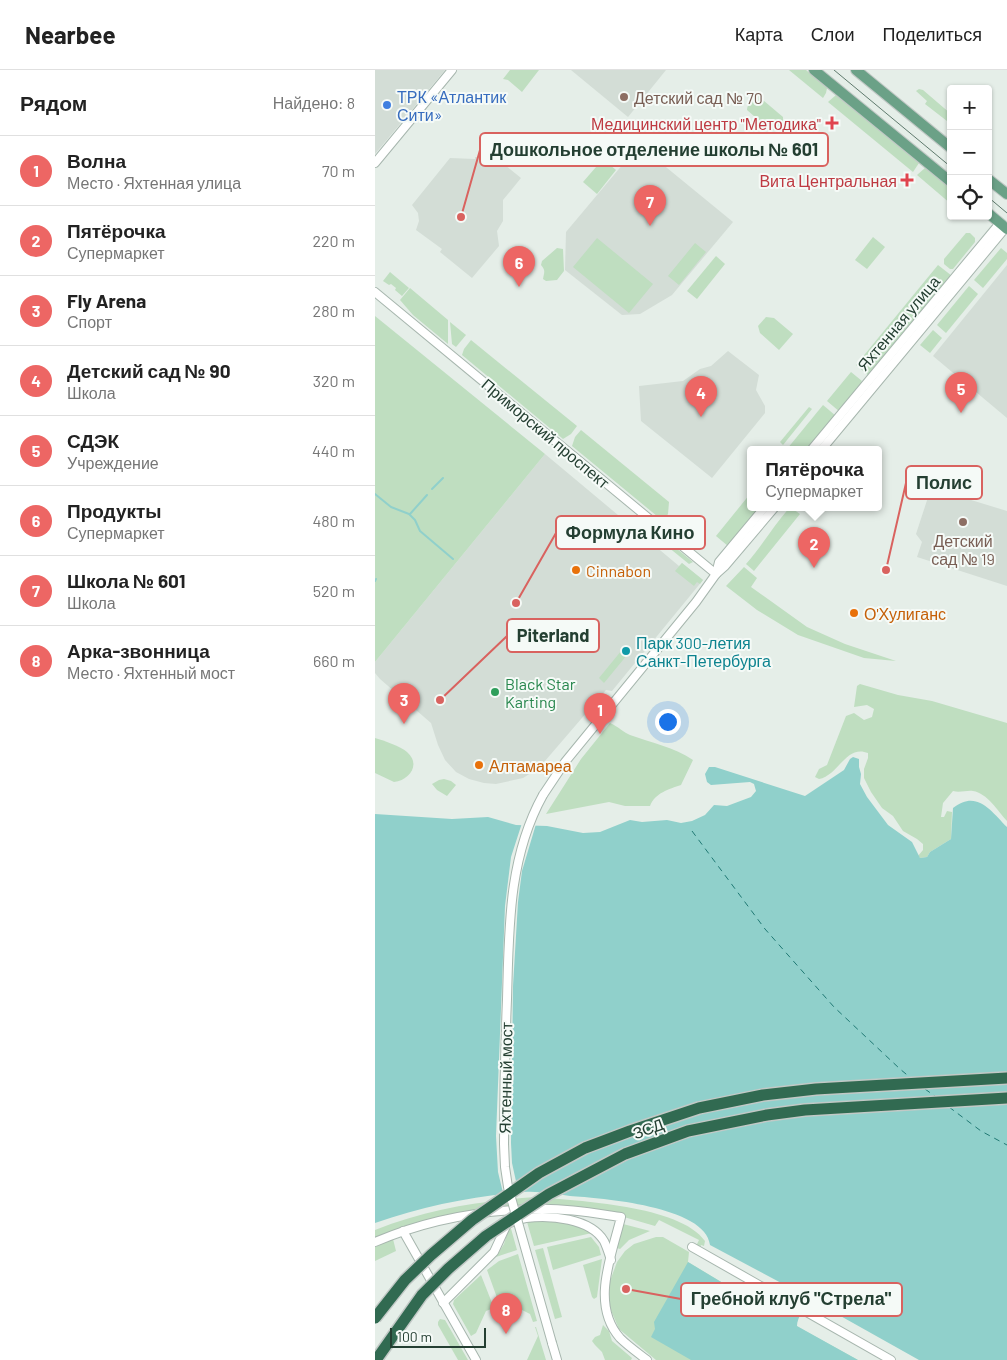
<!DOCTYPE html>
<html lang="ru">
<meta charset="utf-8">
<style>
body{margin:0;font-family:Barlow,sans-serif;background:#f2f2f2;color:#222}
.controls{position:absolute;right:15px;top:15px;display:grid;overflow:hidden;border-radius:5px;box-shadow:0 1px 4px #0004}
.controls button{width:45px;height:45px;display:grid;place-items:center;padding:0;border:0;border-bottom:1px solid #e0e0e0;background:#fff;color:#222;font:25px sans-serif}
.scale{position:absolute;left:15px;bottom:12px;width:96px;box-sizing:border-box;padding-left:5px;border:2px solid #243f32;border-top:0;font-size:14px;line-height:18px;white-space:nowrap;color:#243f32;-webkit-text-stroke:4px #f5faf7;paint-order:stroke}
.you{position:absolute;left:292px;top:651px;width:18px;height:18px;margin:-12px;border:4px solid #fff;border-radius:50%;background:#1a73e8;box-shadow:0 0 0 8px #1a73e833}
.badge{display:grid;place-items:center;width:32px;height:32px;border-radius:50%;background:#ed6664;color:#fff;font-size:16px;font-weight:700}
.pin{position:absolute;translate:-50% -41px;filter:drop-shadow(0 1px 2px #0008)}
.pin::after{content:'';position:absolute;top:26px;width:18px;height:15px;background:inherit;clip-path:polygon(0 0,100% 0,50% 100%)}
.popup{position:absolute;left:372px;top:376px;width:135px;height:65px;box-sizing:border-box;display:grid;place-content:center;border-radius:5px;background:#fff;filter:drop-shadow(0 1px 4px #0005);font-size:16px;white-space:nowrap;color:#767676}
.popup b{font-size:19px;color:#222}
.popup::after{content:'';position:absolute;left:50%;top:100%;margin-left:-10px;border:10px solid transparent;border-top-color:#fff}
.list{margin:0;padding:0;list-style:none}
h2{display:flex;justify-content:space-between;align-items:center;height:65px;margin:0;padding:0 20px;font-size:21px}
h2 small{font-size:16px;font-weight:400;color:#767676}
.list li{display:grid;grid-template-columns:32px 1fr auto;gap:15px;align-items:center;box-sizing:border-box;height:70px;padding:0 20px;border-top:1px solid #e0e0e0}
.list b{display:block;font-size:19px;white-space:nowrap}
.list p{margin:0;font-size:16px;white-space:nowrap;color:#767676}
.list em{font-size:16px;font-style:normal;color:#767676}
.icon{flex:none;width:28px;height:28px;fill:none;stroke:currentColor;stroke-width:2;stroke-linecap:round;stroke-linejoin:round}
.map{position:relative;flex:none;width:632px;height:1290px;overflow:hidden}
header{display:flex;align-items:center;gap:30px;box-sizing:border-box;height:70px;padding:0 25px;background:#fff;border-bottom:1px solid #e0e0e0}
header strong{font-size:24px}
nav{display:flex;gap:28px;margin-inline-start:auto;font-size:18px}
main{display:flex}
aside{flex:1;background:#fff}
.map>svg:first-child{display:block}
</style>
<header>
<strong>Nearbee</strong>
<nav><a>Карта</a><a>Слои</a><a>Поделиться</a></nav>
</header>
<main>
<aside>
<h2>Рядом<small>Найдено: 8</small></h2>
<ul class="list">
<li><span class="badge">1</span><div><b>Волна</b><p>Место · Яхтенная улица</p></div><em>70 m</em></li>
<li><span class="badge">2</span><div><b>Пятёрочка</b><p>Супермаркет</p></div><em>220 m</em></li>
<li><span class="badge">3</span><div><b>Fly Arena</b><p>Спорт</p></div><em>280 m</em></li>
<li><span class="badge">4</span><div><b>Детский сад № 90</b><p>Школа</p></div><em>320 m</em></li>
<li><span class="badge">5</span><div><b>СДЭК</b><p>Учреждение</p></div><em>440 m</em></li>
<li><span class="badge">6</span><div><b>Продукты</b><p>Супермаркет</p></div><em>480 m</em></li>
<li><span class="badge">7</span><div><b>Школа № 601</b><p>Школа</p></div><em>520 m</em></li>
<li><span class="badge">8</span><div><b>Арка-звонница</b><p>Место · Яхтенный мост</p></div><em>660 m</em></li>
</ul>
</aside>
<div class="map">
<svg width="632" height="1290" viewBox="0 0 632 1290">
<rect width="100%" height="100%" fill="#e5eee8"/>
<g fill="#d3ddd6">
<polygon points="0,0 70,0 0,84"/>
<polygon points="196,0 291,0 253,47"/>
<polygon points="264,75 358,152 297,225 265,244 247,245 190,200 191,162"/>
<polygon points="100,87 120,87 146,108 128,130 128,151 122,161 124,176 97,208 65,182 67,179 41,160 44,151 43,143 37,135 75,88 100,89"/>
<polygon points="632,195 632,348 558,286"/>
<polygon points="353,281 384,305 381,320 390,336 390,343 337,408 266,351 264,316 308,311 325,299 336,296"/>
<polygon points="170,384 304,496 307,493 328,510 237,621 231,620 164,698 148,708 121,714 109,713 94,709 81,702 70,690 63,675 56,653 5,609 0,603 0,592"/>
<polygon points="563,408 582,423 583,426 632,441 632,516 542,487 547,472 541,464 557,415"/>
</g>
<g fill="#bfdec0">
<polygon points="135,0 164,0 147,22 133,10 128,9"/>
<polygon points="414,0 431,0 452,18 451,23 448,28"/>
<polygon points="544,19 548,20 576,44 572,51 550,34 552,31 541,21"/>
<polygon points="461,25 544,93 538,102 453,32"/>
<path d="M 383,26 L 408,47 L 408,51 L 400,60 L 395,60 L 372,40 C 372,34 378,27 383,26 Z"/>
<polygon points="228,89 241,100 222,124 208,112"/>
<polygon points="550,98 576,119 576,134 542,105"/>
<polygon points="591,163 595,163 600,168 600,172 578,199 575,199 569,194 569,189"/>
<polygon points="498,167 510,177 492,199 480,190"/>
<polygon points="222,168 278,214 254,243 198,197"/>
<polygon points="320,173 331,182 304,215 293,206"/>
<path d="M 182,178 L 188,179 L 189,201 L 182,210 L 171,211 L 168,209 C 169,202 171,201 166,195 L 167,191 Z"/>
<polygon points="626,178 632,183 632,189 608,218 599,210"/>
<polygon points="341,186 350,194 322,229 312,221"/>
<polygon points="563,195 577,206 494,306 481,295"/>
<polygon points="15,202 34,218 27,226 20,220 21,218 16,214 14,215 8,211"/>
<polygon points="594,216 603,224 571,263 562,255"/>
<polygon points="35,218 73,250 73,274 38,245 25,230"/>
<polygon points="0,246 170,384 0,592"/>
<polygon points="391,247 399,248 418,264 404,280 385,263 383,256"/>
<polygon points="75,252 91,265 81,277 77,274"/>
<polygon points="558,260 567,268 555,283 545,275"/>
<polygon points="96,270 202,356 196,364 188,369 87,285 89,279"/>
<polygon points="476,302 487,311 484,316 485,318 465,342 452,331"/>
<polygon points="448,335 461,346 434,379 412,379"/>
<polygon points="434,337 437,339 408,375 405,372"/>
<polygon points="206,360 294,432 293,444 288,451 197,376 200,367"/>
<polygon points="375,424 375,437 386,437 353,476 341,466"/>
<path d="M 415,437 L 425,444 L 379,501 L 371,494 C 387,476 399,455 415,437 Z"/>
<polygon points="285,465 318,492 314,494 282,468"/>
<polygon points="307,493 328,510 325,514 322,512 319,516 300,501"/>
<polygon points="369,497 382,508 376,517 432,557 470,574 521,591 489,588 423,565 382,540 351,516"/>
<polygon points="251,575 257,579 229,613 224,608"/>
<path d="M 485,614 L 523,625 L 557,631 L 632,653 L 632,751 C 623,741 612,723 598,721 C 592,720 585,723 578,721 L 568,733 L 566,747 L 569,747 L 572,741 L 577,742 L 576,769 L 555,782 L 552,787 L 545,788 L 543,786 L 548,780 L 548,774 L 542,769 L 528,761 L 518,746 L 507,738 L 496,722 L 489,708 L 489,699 L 493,688 L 493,683 C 471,674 463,706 444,709 L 440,707 L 444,699 L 452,695 L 471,646 L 479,643 L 489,650 L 497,647 L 499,639 L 492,635 L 479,637 L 482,616 Z"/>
<path d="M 235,653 C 244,657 248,662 255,665 C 277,673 299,677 318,690 L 306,715 C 294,719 280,723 275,736 L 250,736 L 234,732 L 171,744 L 206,689 Z"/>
<path d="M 0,668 C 10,671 25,676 32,682 C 46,694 35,710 19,712 L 0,703 Z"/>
<polygon points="69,709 76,711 81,715 72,726 62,720 57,714 64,710"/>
<path d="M 161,1127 C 202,1131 305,1135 330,1171 L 329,1176 L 326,1175 L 325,1178 L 321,1176 L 324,1170 L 284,1150 L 280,1156 L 242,1145 L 121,1139 L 0,1171 L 0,1160 C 52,1139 105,1131 161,1127 Z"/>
<path d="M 152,1152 C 173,1152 200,1149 217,1163 L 159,1176 Z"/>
<polygon points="248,1154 275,1161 254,1170 245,1179 242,1178"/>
<polygon points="135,1155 142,1180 121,1187 129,1174"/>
<polygon points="216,1167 224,1177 226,1185 178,1200 172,1177"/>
<polygon points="281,1167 288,1167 314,1182 313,1192 401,1245 483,1290 281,1290 244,1259 235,1238 233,1224 235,1211 242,1192 250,1181 259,1174"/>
<polygon points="18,1169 21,1181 0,1191 0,1177"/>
<polygon points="168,1178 187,1247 180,1249 160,1180"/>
<polygon points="143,1184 162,1251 158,1252 155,1244 133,1233 125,1236 112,1200 124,1191"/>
<polygon points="227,1189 222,1227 219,1229 217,1227 208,1195"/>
<polygon points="106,1205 119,1238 111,1241 101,1263 96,1266 78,1234 79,1230"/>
<polygon points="65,1249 70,1250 93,1290 83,1290 63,1255 63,1252"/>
<polygon points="228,1255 234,1261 237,1271 257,1288 256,1290 230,1290 227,1282 220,1275 217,1271 220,1267 225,1265"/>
<polygon points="160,1257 161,1257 171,1290 152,1290 163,1266"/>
</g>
<path fill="#90d0cb" d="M 478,687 L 484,689 L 484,697 L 486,704 L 485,714 L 492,727 L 513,755 L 537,772 L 545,788 L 552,787 L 555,782 L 576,769 L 578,738 C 602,719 616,741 632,757 L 632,1290 L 544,1290 L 437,1230 C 430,1235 422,1248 422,1256 L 483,1290 L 316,1290 L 276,1267 L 280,1259 L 279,1252 L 313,1192 L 401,1245 C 411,1241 415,1231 416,1221 L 410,1215 L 335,1175 C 331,1136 225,1128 195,1126 C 180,1124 164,1121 149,1122 C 98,1126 49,1136 0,1153 L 0,744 L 77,749 L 113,747 L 141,755 L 172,756 L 208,763 L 225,762 L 255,750 L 267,752 L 292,750 L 306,753 L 317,751 L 330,745 L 339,735 L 352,736 L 376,727 L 381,721 L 379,714 L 375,712 L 336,715 L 332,712 L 330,704 L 334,697 L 340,697 L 430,726 L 469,700 L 475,689 Z"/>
<polygon fill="#e5eee8" points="147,753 161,754 147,801 143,832 138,916 136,1073 137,1093 144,1125 129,1127 123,1102 121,1066 130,836 136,787"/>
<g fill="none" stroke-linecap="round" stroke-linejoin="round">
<g stroke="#90d0cb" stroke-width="2">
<polyline points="57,419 68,408"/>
<polyline points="0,424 16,437 34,444 40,450 45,461 78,489"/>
<polyline points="35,444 52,425"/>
<polyline points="0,511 1,509"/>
</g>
<g stroke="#207974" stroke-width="1" stroke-dasharray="6 5" stroke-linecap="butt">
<polyline points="317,761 390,859 459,937 525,999 537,1009"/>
<polyline points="550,1019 561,1027"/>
<polyline points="574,1037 606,1061 632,1075"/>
</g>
<g stroke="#a7b6ae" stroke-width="10">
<g id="minor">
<polyline points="0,93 77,0"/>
<polyline points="0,222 341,504"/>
<polyline points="437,379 625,153"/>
<polyline points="447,379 632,156"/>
<polyline points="341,504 350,496 400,437"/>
<polyline points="168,725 190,692 321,532 341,504 344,492 390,437"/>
<polyline points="28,1161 101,1290"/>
<path d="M 0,1172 C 51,1150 106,1140 161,1139 C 189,1138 218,1143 246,1147 C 237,1185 215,1234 245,1268 C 253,1276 263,1283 272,1290"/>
<polyline points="317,1177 516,1290"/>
<path d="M 68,1233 L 119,1182 L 132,1154 C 138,1152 145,1149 151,1148 C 175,1145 215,1148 229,1171 C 232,1177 234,1184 236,1190"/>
<polyline points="177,1273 182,1290"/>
</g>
</g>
<g stroke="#c2c9c6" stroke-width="12">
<g id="major">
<polyline points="439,0 576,112"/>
<polyline points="481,0 576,78"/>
<polyline points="613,109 632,124"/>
<polyline points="613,143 632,159"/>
</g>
</g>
<use href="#minor" stroke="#fff" stroke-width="8"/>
<use href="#major" stroke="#6ba187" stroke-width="10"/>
<g stroke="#5f7a6d" stroke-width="1">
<polyline points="459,0 576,97"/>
<polyline points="613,127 632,143"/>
</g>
<g stroke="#a7b6ae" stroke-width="10" stroke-linecap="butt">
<path id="minor-bridge" d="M 168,725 C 133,788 134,859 132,929 C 130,978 129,1026 129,1074 L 130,1097 L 133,1117 L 177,1273"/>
</g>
<g stroke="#c2c9c6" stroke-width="14" stroke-linecap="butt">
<g id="highway-bridge">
<polyline points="0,1248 30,1210 56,1185 97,1150 164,1103 210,1078 255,1061 324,1038 388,1025 441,1019 632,1008"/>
<polyline points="1,1290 47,1225 73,1199 111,1166 174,1124 250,1084 313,1061 392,1045 430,1040 632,1028"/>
</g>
</g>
<use href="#minor-bridge" stroke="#fff" stroke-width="8"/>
<use href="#highway-bridge" stroke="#316a51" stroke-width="11"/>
</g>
<g fill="#8d6e63" stroke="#f5faf7" stroke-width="2">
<circle cx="249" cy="27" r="5"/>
<circle cx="588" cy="452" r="5"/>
</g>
<circle fill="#3f7fe0" stroke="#f5faf7" stroke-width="2" cx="12" cy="35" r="5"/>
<g fill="#e0444e" stroke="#f5faf7" stroke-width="2">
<path d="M454.5 45.5h5v5h5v5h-5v5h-5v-5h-5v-5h5z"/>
<path d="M529.5 102.5h5v5h5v5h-5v5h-5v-5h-5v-5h5z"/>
</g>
<g fill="#e8710a" stroke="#f5faf7" stroke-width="2">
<circle cx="201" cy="500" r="5"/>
<circle cx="479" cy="543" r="5"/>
<circle cx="104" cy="695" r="5"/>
</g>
<circle fill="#0f9aa8" stroke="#f5faf7" stroke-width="2" cx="251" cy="581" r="5"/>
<circle fill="#2e9e5b" stroke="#f5faf7" stroke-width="2" cx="120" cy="622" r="5"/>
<g text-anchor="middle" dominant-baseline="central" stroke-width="4" stroke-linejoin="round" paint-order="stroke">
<g font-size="16" fill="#366cbe" stroke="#f5faf7" text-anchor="start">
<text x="22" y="26">ТРК «Атлантик<tspan x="22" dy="18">Сити»</tspan></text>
</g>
<g font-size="16" fill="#785e54" stroke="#f5faf7" text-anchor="start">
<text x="259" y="27">Детский сад № 70</text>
<text x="588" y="470" text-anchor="middle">Детский<tspan x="588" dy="18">сад № 19</tspan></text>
</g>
<g font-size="16" fill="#be3a42" stroke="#f5faf7" text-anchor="end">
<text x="446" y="53">Медицинский центр "Методика"</text>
<text x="522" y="110">Вита Центральная</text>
</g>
<g font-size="16" fill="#243f32" stroke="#f5faf7">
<text transform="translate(523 253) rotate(-50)">Яхтенная улица</text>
<text transform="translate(171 363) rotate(40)">Приморский проспект</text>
<text transform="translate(130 1008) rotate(-89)">Яхтенный мост</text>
<text transform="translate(273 1058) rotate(-20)">ЗСД</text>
</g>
<g font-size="16" fill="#c56008" stroke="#f5faf7" text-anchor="start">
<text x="211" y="500">Cinnabon</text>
<text x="489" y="543">О'Хулиганс</text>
<text x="114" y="695">Алтамареа</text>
</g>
<g font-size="16" fill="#0d838f" stroke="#f5faf7" text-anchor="start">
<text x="261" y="572">Парк 300-летия<tspan x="261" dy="18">Санкт-Петербурга</tspan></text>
</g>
<g font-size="16" fill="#27864d" stroke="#f5faf7" text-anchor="start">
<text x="130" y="613">Black Star<tspan x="130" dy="18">Karting</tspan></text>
</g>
</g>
<path fill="none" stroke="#d9625f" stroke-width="2" d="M86 147L105 80M511 500L531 413M141 533L181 463M65 630L132 566M251 1219L306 1229"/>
<g fill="#d9625f" stroke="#f5faf7" stroke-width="2">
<circle cx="86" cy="147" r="5"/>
<circle cx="511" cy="500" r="5"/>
<circle cx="141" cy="533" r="5"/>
<circle cx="65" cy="630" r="5"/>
<circle cx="251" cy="1219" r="5"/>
</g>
<g fill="#f5faf7" stroke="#d9625f" stroke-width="2">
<rect x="105" y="63" width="348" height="33" rx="5"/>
<rect x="531" y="396" width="76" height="33" rx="5"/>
<rect x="181" y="446" width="149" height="33" rx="5"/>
<rect x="132" y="549" width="92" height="33" rx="5"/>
<rect x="306" y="1213" width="221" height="33" rx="5"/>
</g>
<g font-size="18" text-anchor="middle" font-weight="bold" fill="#243f32">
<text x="279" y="86">Дошкольное отделение школы № 601</text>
<text x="569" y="419">Полис</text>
<text x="255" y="469">Формула Кино</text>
<text x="178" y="572">Piterland</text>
<text x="416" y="1235">Гребной клуб "Стрела"</text>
</g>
</svg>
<div class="controls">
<button>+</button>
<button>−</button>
<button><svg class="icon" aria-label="locate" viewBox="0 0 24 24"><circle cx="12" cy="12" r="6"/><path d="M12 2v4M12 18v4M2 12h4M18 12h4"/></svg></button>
</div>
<div class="scale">100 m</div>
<div class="you"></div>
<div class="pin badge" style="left:225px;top:664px">1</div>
<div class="pin badge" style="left:439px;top:498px">2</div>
<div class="popup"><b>Пятёрочка</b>Супермаркет</div>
<div class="pin badge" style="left:29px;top:654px">3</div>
<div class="pin badge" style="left:326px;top:347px">4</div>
<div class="pin badge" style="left:586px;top:343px">5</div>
<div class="pin badge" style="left:144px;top:217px">6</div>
<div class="pin badge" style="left:275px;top:156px">7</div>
<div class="pin badge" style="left:131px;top:1264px">8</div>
</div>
</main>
